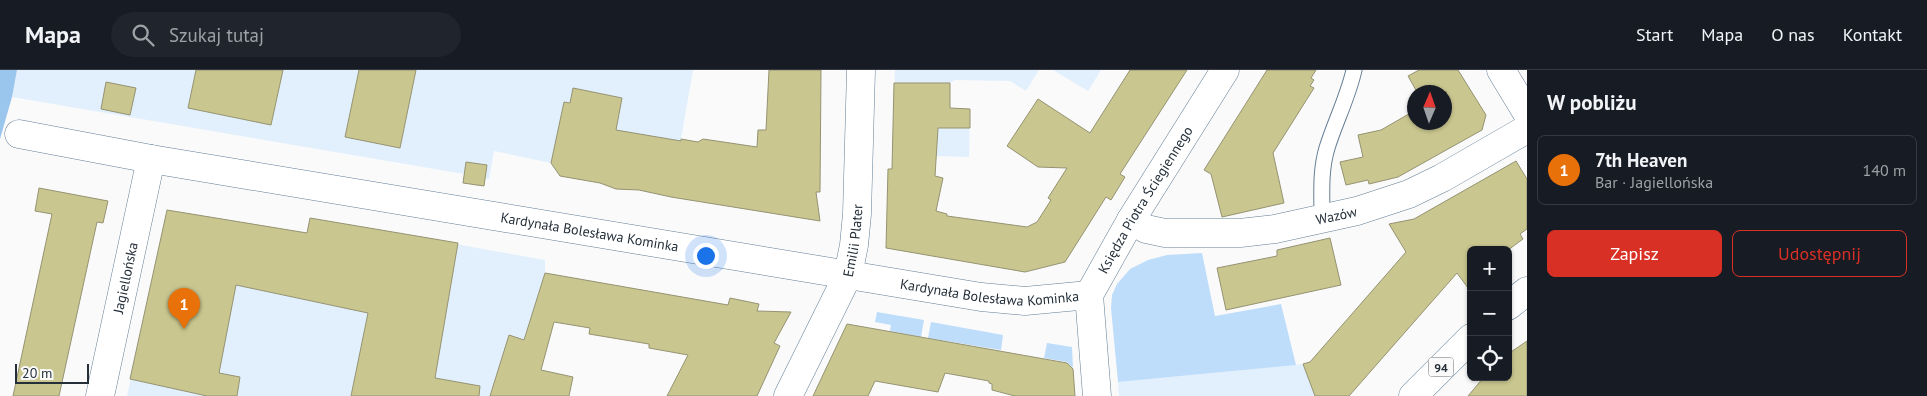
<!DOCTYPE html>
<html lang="pl">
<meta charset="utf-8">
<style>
body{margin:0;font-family:"PT Sans",sans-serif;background:#20242c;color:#f1f3f6}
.controls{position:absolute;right:15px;bottom:15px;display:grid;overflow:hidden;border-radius:8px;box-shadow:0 1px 4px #0004}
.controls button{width:45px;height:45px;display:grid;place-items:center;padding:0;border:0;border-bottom:1px solid #363941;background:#171b24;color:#f1f3f6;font:25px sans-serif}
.compass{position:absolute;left:1407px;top:15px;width:45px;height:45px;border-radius:50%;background:#171b24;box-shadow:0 1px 4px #0004;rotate:2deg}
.scale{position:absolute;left:15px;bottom:12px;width:74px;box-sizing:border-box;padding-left:5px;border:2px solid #242f39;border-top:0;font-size:14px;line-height:18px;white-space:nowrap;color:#242f39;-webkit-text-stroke:4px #fafafa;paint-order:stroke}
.you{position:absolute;left:705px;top:185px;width:18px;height:18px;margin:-12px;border:4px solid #fff;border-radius:50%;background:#1a73e8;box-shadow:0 0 0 8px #1a73e833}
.badge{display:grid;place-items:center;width:32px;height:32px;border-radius:50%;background:#d93025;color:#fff;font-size:16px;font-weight:700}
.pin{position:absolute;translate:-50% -41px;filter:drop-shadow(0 1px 2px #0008)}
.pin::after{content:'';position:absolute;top:26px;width:18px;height:15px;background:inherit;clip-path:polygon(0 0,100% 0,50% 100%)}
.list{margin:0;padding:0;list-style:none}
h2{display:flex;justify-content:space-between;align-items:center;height:65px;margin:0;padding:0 20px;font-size:21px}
h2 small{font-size:16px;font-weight:400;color:#9ea1a6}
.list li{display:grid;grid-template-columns:32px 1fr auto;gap:15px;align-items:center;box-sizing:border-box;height:70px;margin:0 10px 10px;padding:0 10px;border:1px solid #363941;border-radius:8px}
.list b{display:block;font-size:19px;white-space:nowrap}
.list p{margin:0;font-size:16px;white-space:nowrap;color:#9ea1a6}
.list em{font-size:16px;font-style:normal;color:#9ea1a6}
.actions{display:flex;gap:10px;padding:15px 20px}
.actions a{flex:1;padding:11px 0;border:1px solid #d93025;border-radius:8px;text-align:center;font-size:18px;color:#d93025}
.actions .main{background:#d93025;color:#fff}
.icon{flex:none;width:28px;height:28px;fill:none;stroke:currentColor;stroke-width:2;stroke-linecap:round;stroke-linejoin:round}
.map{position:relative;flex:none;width:1527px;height:326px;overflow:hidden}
header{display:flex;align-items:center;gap:30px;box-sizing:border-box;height:70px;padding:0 25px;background:#171b24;border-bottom:1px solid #363941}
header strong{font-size:24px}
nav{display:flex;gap:28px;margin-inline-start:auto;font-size:18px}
.search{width:350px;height:45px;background:#20242c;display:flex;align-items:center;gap:12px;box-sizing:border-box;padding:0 18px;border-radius:28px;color:#9ea1a6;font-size:19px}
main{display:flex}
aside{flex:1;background:#171b24}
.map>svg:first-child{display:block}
</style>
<header>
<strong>Mapa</strong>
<div class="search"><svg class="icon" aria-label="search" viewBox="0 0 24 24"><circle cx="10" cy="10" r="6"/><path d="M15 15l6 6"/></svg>Szukaj tutaj</div>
<nav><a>Start</a><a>Mapa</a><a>O nas</a><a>Kontakt</a></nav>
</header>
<main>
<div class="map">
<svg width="1527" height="326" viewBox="0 0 1527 326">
<rect width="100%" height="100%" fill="#fafafa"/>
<g fill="#e2f0fd">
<polygon points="17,0 693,0 671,126 639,120 616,119 600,113 560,106 551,93 494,81 489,109 485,108 484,116 463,113 464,104 12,27"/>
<polygon points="895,0 1039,0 1026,21 1010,11 955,10 950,13 950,38 970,39 969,87 936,86 892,99"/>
<polygon points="1053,0 1101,0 1088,21"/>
<polygon points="167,140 307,163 310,148 545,190 545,203 511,313 547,326 127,326"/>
<polygon points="1303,294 1315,326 1119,326 1118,312"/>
</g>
<g fill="#beddfa">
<polygon points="1202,183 1215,246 1281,234 1296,295 1118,312 1111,238 1112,225 1117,214 1130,199 1148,190 1167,185"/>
<polygon points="877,242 924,250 921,267 890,261 891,255 875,252"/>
<polygon points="931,252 1003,265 1001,280 928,268"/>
<polygon points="1047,273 1072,277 1073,298 1067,292 1044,288"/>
</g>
<polygon fill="#9ac5ed" points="0,0 17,0 12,27 0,69"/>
<g fill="#c9c68f" stroke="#959372">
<polygon points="196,0 283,0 271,55 188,38"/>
<polygon points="359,0 416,0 400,78 345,67"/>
<polygon points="769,0 821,0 820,122 816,122 820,151 671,127 639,120 616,119 600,113 560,106 551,93 564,32 570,33 573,18 622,28 616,60 681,71 681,69 698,72 703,69 757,77 758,60 766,60"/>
<polygon points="1130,0 1187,0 1120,104 1125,107 1111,130 1106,127 1065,192 1025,202 886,178 888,99 892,99 894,13 950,13 950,38 970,39 970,58 938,58 935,106 943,108 936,141 947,144 947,146 1027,157 1037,152 1051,130 1048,128 1067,98 1038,97 1007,76 1038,29 1090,63"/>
<polygon points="1267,0 1316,0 1311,8 1314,10 1310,16 1314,18 1273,83 1284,133 1222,147 1211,104 1204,100"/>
<polygon points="1419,0 1458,0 1486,45 1482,60 1398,107 1369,114 1368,110 1346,115 1340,92 1363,87 1358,65 1381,60 1414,41 1414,52 1444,52 1444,24 1447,22 1417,22 1408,6"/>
<polygon points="106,12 136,18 130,45 101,39"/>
<polygon points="1516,91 1527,109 1527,159 1520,164 1523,169 1508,180 1471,180 1471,222 1457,203 1349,326 1315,326 1303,294 1310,292 1406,182 1389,154 1414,149"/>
<polygon points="466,92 487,95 484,116 463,113"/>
<polygon points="39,118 108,131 103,153 97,152 59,326 13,326 52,144 35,141"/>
<polygon points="167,140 307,163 310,148 458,173 435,308 480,316 479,326 351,326 368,243 236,215 219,303 240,307 237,326 207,326 130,309"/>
<polygon points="1330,168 1341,215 1226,240 1217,198 1277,186 1277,180"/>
<polygon points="545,203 728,235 730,228 759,234 757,241 791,242 774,273 780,276 757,326 667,326 688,285 649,278 649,274 589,264 590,258 554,252 541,300 573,307 569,326 490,326 509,265 524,270"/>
<polygon points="847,254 1067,293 1073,299 1075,326 1015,326 992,320 992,314 989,313 989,311 945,303 938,322 875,311 868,326 813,326"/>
<polygon points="1527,271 1527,326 1468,326 1484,307 1508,307 1508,284"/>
</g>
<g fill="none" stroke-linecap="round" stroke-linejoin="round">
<g stroke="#647e95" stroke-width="17">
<path id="lane" d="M 1322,148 C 1322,125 1320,101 1327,78 C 1335,52 1348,27 1354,0"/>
</g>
<g stroke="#647e95" stroke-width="29">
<g id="street">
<polyline points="1501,0 1527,43"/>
<path id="s1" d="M 19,64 L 151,89 L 981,227 L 1025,231 L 1089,225"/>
<path id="s2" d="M 1131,150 L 1146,159 L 1165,163 L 1240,163 L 1275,159 L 1357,141 L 1409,124 L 1442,108 L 1527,59"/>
<path id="s3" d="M 100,326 L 151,89"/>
<path id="s4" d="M 788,326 L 848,205 L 854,175 L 857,144 L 861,0"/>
<path id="s5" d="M 1097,326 L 1089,225 L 1131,150 L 1225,0"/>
</g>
</g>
<g stroke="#647e95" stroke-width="29">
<g id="primary">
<polyline points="1508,236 1527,221"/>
<polyline points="1413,326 1471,268"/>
</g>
</g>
<use href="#lane" stroke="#fff" stroke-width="15"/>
<use href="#street" stroke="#fff" stroke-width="28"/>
<use href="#primary" stroke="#fff" stroke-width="28"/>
</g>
<g text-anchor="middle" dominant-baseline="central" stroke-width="5" stroke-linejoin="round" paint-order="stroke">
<rect fill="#fafafa" stroke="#646c73" stroke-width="1" x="1428.5" y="287.5" width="25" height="19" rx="4"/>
<g font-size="12" font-weight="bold" fill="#242f39">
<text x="1441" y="297">94</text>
</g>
<g font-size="14" fill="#242f39" stroke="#fafafa">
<text stroke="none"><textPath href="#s5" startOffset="212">Księdza Piotra Ściegiennego</textPath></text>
<text stroke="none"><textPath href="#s2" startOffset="210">Wazów</textPath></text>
<text stroke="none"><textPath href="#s1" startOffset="579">Kardynała Bolesława Kominka</textPath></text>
<text stroke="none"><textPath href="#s4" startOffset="170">Emilii Plater</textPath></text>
<text stroke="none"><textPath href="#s3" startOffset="121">Jagiellońska</textPath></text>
<text stroke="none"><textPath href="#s1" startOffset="984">Kardynała Bolesława Kominka</textPath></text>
</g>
</g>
</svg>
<div class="controls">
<button>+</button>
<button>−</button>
<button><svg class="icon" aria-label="locate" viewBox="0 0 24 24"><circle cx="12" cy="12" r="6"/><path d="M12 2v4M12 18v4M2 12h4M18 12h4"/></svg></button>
</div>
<svg class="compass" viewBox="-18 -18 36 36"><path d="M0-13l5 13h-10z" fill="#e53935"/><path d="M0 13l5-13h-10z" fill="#9ea1a6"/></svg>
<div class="scale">20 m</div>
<div class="you"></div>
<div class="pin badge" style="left:184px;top:259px;background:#e8710a">1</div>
</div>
<aside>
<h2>W pobliżu<small></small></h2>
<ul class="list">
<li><span class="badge" style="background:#e8710a">1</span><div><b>7th Heaven</b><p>Bar · Jagiellońska</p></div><em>140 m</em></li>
</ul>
<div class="actions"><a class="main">Zapisz</a><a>Udostępnij</a></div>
</aside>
</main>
